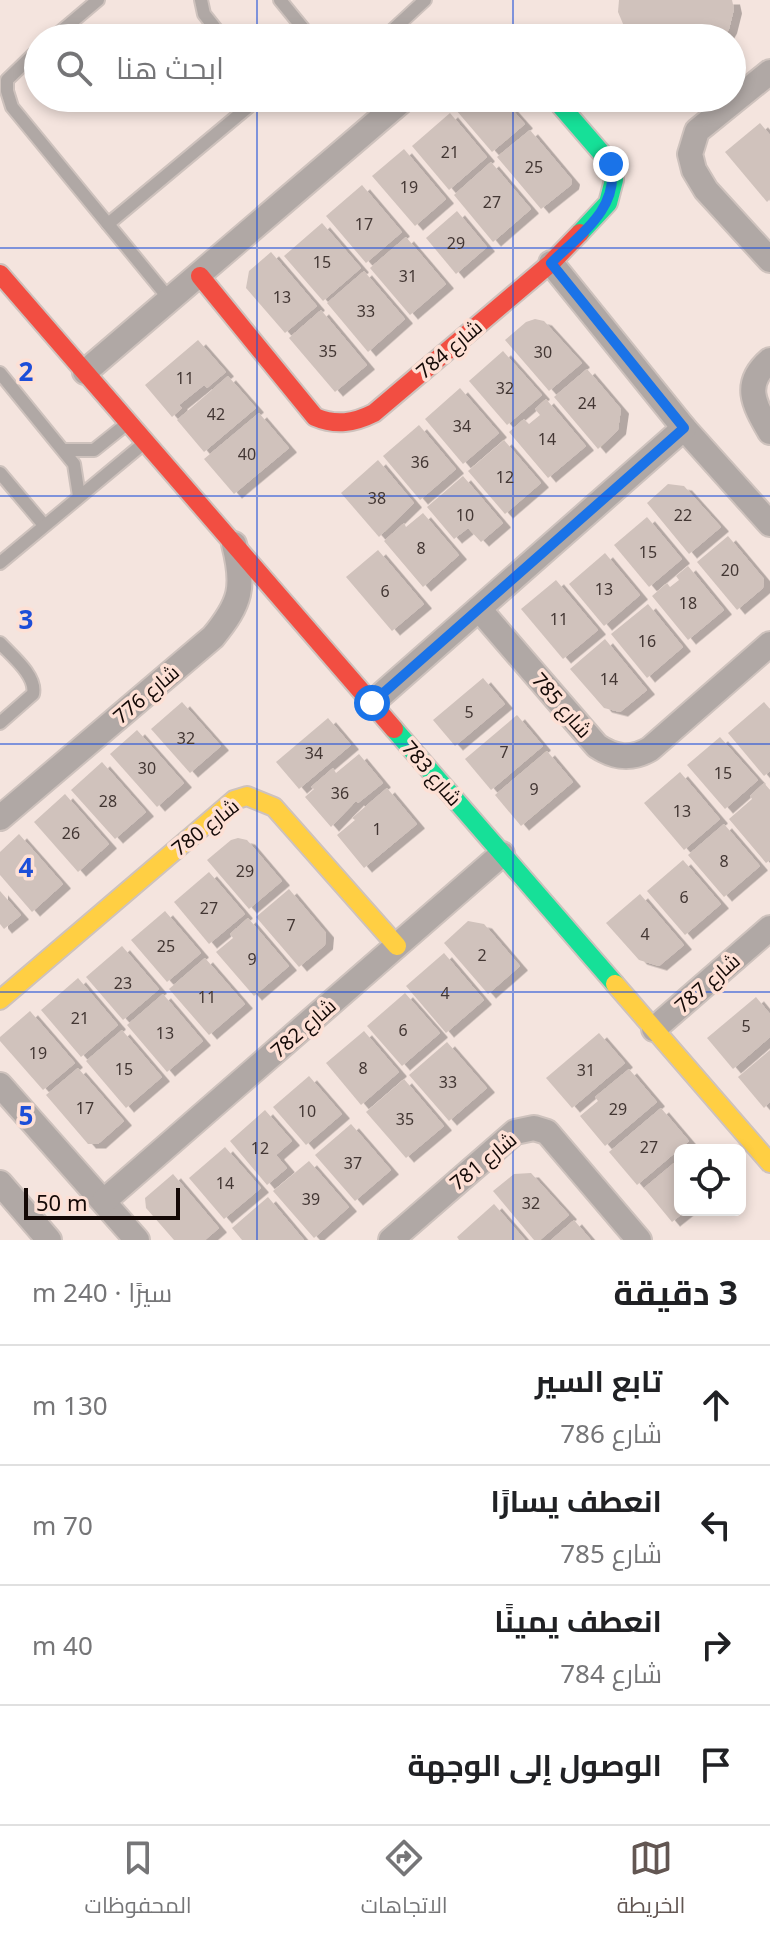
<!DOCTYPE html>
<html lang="ar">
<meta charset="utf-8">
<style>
body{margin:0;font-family:"Noto Sans",Cairo,sans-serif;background:#f6f6f6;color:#202124;direction:rtl}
.controls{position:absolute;right:24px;bottom:24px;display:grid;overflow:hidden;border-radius:12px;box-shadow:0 4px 12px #0003}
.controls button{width:72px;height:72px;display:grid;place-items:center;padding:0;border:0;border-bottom:2px solid #e0e0e0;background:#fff;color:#202124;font:40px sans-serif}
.scale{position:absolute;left:24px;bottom:20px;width:156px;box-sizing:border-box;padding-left:8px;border:4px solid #140906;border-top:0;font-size:22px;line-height:28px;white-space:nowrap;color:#140906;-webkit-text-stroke:6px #fde0d5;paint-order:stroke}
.stop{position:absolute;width:24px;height:24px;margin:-18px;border:6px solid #1a73e8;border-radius:50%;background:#fff}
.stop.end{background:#1a73e8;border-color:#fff;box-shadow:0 2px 8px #0008}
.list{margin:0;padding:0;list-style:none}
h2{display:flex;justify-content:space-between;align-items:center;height:104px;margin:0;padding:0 32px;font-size:34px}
h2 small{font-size:26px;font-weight:400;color:#757577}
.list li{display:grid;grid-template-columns:52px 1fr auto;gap:24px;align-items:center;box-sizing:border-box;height:120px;padding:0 32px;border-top:2px solid #e0e0e0}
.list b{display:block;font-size:30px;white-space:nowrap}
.list p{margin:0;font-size:26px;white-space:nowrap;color:#757577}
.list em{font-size:26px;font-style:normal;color:#757577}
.icon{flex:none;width:44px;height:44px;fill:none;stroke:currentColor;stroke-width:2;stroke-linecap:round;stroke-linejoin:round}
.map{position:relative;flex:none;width:770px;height:1240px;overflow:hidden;direction:ltr}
.search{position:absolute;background:#fff;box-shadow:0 4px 12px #0003;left:24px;right:24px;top:24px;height:88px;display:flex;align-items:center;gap:20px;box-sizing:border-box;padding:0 28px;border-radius:44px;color:#757577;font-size:30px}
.sheet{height:584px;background:#fff}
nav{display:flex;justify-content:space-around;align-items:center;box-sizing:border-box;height:112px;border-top:2px solid #e0e0e0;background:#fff;font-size:22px;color:#757577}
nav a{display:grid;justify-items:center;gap:4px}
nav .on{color:#625652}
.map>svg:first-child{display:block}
</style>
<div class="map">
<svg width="770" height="1240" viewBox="0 0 770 1240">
<defs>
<filter id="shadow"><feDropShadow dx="8" dy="4.5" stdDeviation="0" flood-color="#0004"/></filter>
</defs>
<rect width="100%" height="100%" fill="#f4e4de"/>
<g fill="#d0c2bc" filter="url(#shadow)">
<polygon points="619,0 732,0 734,9 729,29 724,38 629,38 618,12"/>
<polygon points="456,98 502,98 525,124 492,152 450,103"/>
<polygon points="450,113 487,157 449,190 412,146"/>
<polygon points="760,123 770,135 770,199 767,202 725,152"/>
<polygon points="530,130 572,180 571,185 541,209 497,157"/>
<polygon points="404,149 446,199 415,226 372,176"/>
<polygon points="491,162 531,209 493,242 454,195"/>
<polygon points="362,185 402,232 366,263 326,216"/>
<polygon points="457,211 487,247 456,274 426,238"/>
<polygon points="322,223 361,268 323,301 284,256"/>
<polygon points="406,237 446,284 410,315 370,268"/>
<polygon points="271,252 317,306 285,333 246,288 249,271"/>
<polygon points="364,271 405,319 368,352 327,303"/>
<polygon points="321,310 367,365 335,392 289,338"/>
<polygon points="535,319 544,321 582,363 549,391 505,340 526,322"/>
<polygon points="198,340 226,372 207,388 204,385 179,405 182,408 172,417 145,385"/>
<polygon points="503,351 542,395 507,425 469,381"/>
<polygon points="587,369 621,409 618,430 598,449 554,397"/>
<polygon points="228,376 256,408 204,452 177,420"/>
<polygon points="460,388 499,433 463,464 425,419"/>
<polygon points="546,399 586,446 548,478 509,432 524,419 529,424 540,415 535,409"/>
<polygon points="259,413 289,448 234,494 204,459"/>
<polygon points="419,425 456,469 420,500 383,456"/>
<polygon points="504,440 541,483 505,514 468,471"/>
<polygon points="378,460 414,503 379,537 341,493"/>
<polygon points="463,476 503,523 481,542 468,528 454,539 427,507"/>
<polygon points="668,484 684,486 721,527 689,554 647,503"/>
<polygon points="423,513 459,555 423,587 384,541 404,523 406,527"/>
<polygon points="647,517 682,559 649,587 614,545"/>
<polygon points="728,536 764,579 763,588 737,610 697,562"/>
<polygon points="378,550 424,604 392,631 346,577"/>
<polygon points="605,553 640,595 604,626 569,584"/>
<polygon points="688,566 724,610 688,640 652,596 667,583 670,587 679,580 676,576"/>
<polygon points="556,580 598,630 563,659 521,609"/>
<polygon points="648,604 683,647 647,678 611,634"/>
<polygon points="605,639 647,690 620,712 604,708 570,669"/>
<polygon points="483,678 505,704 455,746 433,720"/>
<polygon points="182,702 221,746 190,773 151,729"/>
<polygon points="764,702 770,709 770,771 764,776 728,733"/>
<polygon points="517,715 543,746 491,790 465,759"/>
<polygon points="328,718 351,745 299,789 276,762"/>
<polygon points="137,730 184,783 157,807 110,754"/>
<polygon points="720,737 758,780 725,809 687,765"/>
<polygon points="547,751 573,782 521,826 495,795"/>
<polygon points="359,754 383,783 358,803 356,801 331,827 305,797 314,789 311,787 333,768 336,773"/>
<polygon points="102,762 146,812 115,839 71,790"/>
<polygon points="680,772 720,819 684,850 644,803"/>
<polygon points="764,783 770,790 770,860 766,863 729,819 752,799 750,796"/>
<polygon points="387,788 417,824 364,868 337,835 355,820 352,818"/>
<polygon points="65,794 109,844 78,872 34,822"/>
<polygon points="724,824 760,866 724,897 688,855"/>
<polygon points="19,834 63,884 32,912 0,875 0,852"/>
<polygon points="238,838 247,840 282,881 249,909 207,860 231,840"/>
<polygon points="683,860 721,904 685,935 647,891"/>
<polygon points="209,872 245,914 209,944 174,902"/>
<polygon points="289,889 326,933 325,945 299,967 256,917"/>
<polygon points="0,891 21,915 4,929 0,924"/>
<polygon points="640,894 684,945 659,966 639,960 606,923"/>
<polygon points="165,911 201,953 167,982 131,940"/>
<polygon points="248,918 289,966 254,996 216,952 233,938 230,934"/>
<polygon points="468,921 484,924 520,966 488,994 444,943"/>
<polygon points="122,946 159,989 123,1020 86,977"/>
<polygon points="444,953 484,1000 446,1033 406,986"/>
<polygon points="205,958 245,1004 209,1035 169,989"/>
<polygon points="78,978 118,1025 81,1057 41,1010"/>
<polygon points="405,993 440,1033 402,1066 367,1026"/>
<polygon points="163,994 203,1041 167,1072 127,1025"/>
<polygon points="756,997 770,1014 770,1037 733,1069 707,1038"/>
<polygon points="30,1011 75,1063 43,1090 0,1041 0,1037"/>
<polygon points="122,1030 162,1077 126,1108 86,1061"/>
<polygon points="364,1031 399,1072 361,1105 326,1063"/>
<polygon points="599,1033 625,1063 572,1108 546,1078"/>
<polygon points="447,1042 487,1088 449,1121 409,1075"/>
<polygon points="770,1050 770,1102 764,1108 738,1077"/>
<polygon points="78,1068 124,1121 98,1144 88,1144 46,1095"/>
<polygon points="629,1069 657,1102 605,1146 580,1116 598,1101 595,1097"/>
<polygon points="309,1076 342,1114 306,1145 273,1107"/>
<polygon points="404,1079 444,1126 406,1158 366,1112"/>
<polygon points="661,1108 689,1141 637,1185 609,1152"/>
<polygon points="265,1110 292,1141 276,1155 287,1168 267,1185 230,1141"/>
<polygon points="351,1124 391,1170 355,1201 315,1155"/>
<polygon points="225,1147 261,1188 224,1219 189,1178"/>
<polygon points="680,1158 680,1210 687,1210 672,1222 644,1188"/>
<polygon points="309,1161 349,1207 314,1238 273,1191"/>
<polygon points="531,1173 569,1215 540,1240 534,1240 493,1191 514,1174"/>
<polygon points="173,1174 219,1228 205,1240 174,1240 146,1208 145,1198"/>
<polygon points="268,1197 304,1240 242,1240 232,1228"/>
<polygon points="494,1204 525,1240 459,1240 457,1237"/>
<polygon points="574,1220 591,1240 551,1240"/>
</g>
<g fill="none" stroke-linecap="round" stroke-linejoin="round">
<g stroke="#cec2bd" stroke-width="16">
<g id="lane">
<polyline points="201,0 204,14 223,38"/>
<polyline points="280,0 311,38"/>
<polyline points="53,38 98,0"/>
<polyline points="384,38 425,0"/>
<polyline points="38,50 7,80 7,91 12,107 171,301"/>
<polyline points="108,224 259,98"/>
<polyline points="0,373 74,464 79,496"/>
<polyline points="65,450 94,450 129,422"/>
<polyline points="0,473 44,525"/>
<polyline points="0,563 143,444"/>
<path d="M 0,643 C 12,656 37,676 33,694 L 0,723"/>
</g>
</g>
<g stroke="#cec2bd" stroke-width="28">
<g id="street">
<polyline points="770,72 697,131 690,154 694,170 706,190 770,260"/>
<polyline points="551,263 684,428 770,524"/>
<path d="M 770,360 C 742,384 754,404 770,432"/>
<polyline points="85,372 405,98"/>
<path d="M 479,609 L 597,746 C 615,758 631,760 650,749 L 770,644"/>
<polyline points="372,703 684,428"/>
<path d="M 0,818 L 213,637 C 241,603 245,587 234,544"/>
<polyline points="654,1029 770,928"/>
<polyline points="0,1085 137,1240"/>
<polyline points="0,1183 49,1240"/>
<polyline points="104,1201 502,854"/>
<polyline points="391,1240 515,1132 534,1128 547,1132 639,1240"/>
</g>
</g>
<g stroke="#cec2bd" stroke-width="22">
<g id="fast">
<polyline points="554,98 611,164 614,180 608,203 580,233"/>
<polyline points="394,729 615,984"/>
</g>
</g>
<g stroke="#cec2bd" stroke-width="22">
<g id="slow">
<polyline points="615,984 770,1163"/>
<polyline points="0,1000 234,800 247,796 274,807 397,946"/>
</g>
</g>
<g stroke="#cec2bd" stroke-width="22">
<g id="jam">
<polyline points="0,274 394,729"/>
<path d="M 200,276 L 315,417 C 336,426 354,423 374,413 L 551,263 L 580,233"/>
</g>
</g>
<use href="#lane" stroke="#b0a8a5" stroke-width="12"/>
<use href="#street" stroke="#b0a8a5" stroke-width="24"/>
<use href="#fast" stroke="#16e098" stroke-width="18"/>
<use href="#slow" stroke="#ffcf43" stroke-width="18"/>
<use href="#jam" stroke="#f24e42" stroke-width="18"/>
</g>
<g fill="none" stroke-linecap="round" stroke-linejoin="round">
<path stroke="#1a73e8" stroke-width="10" d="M 372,703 L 684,428 L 551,263 C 579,235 620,209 611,164"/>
</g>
<path fill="none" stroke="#1d4ed8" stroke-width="2" stroke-opacity="0.55" d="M 257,0 L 257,38M 513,0 L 513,38M 257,98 L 257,1240M 513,98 L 513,1240M 0,248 L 770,248M 0,496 L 770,496M 0,744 L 770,744M 0,992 L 770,992"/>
<g text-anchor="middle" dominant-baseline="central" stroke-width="7" stroke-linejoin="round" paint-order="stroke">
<g font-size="16" fill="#433734">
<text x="450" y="152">21</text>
<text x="534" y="167">25</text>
<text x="409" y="187">19</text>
<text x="492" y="202">27</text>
<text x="364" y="224">17</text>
<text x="456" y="243">29</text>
<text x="322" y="262">15</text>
<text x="408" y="276">31</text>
<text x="282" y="297">13</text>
<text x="366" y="311">33</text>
<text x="328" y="351">35</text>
<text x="543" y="352">30</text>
<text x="185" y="378">11</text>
<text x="505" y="388">32</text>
<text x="587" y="403">24</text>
<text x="216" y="414">42</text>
<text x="462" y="426">34</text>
<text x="547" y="439">14</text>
<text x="247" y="454">40</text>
<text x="420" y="462">36</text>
<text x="505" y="477">12</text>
<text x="377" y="498">38</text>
<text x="465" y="515">10</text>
<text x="683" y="515">22</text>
<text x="421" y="548">8</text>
<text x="648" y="552">15</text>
<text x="730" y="570">20</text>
<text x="604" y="589">13</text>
<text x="385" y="591">6</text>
<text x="688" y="603">18</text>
<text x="559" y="619">11</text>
<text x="647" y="641">16</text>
<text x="609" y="679">14</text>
<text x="469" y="712">5</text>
<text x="186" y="738">32</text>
<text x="504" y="752">7</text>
<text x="314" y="753">34</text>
<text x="147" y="768">30</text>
<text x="723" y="773">15</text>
<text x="534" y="789">9</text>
<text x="340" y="793">36</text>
<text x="108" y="801">28</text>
<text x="682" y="811">13</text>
<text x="377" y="829">1</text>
<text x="71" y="833">26</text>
<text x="724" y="861">8</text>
<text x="245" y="871">29</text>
<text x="684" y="897">6</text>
<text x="209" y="908">27</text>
<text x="291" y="925">7</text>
<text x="645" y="934">4</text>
<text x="166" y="946">25</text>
<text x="482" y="955">2</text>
<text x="252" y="959">9</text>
<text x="123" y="983">23</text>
<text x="445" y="993">4</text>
<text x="207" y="997">11</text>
<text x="80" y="1018">21</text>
<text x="746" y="1026">5</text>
<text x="403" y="1030">6</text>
<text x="165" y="1033">13</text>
<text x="38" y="1053">19</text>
<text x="363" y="1068">8</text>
<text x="124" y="1069">15</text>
<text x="586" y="1070">31</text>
<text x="448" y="1082">33</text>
<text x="85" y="1108">17</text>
<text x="618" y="1109">29</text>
<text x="307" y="1111">10</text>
<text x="405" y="1119">35</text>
<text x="649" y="1147">27</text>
<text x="260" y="1148">12</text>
<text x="353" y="1163">37</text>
<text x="225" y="1183">14</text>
<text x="311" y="1199">39</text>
<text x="531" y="1203">32</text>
</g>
<g font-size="20" fill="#140906" stroke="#fde0d5">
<text transform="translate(449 349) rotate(-40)">شارع 784</text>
<text transform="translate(146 694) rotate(-40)">شارع 776</text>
<text transform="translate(562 705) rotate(49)">شارع 785</text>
<text transform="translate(432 773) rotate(49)">شارع 783</text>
<text transform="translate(205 827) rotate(-38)">شارع 780</text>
<text transform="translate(707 983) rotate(-41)">شارع 787</text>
<text transform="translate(303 1028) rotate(-41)">شارع 782</text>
<text transform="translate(483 1161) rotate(-39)">شارع 781</text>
</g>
</g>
<g font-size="26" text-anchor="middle" font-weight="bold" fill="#1d4ed8" stroke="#fde0d5" stroke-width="7" stroke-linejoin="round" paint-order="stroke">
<text x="26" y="381">2</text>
<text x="26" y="629">3</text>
<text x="26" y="877">4</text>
<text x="26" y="1125">5</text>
</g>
</svg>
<div class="controls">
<button><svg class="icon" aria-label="locate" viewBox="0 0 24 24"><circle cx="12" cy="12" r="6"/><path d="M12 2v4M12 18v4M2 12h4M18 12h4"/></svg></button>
</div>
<div class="scale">50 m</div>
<div class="stop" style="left:372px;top:703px"></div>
<div class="stop end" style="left:611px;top:164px"></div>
<div class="search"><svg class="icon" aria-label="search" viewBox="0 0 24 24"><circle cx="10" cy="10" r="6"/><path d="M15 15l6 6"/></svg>ابحث هنا</div>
</div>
<section class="sheet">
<h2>3 دقيقة<small>سيرًا · 240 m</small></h2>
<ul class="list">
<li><svg class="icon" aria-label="ahead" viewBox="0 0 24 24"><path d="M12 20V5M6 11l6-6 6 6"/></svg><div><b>تابع السير</b><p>شارع 786</p></div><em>130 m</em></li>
<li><svg class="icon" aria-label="left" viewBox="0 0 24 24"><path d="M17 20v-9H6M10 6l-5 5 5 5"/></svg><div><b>انعطف يسارًا</b><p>شارع 785</p></div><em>70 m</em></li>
<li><svg class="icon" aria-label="right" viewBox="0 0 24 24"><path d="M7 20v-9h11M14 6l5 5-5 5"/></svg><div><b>انعطف يمينًا</b><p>شارع 784</p></div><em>40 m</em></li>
<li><svg class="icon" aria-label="arrive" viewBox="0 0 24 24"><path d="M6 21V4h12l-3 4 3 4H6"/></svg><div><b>الوصول إلى الوجهة</b></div></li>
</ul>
</section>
<nav>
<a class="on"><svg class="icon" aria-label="map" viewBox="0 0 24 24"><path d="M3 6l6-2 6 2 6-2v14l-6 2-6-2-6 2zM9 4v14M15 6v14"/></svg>الخريطة</a>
<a><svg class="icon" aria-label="directions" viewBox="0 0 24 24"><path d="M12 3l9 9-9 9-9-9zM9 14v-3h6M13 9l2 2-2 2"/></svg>الاتجاهات</a>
<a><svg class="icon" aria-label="saved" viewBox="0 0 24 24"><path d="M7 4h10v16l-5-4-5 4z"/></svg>المحفوظات</a>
</nav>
